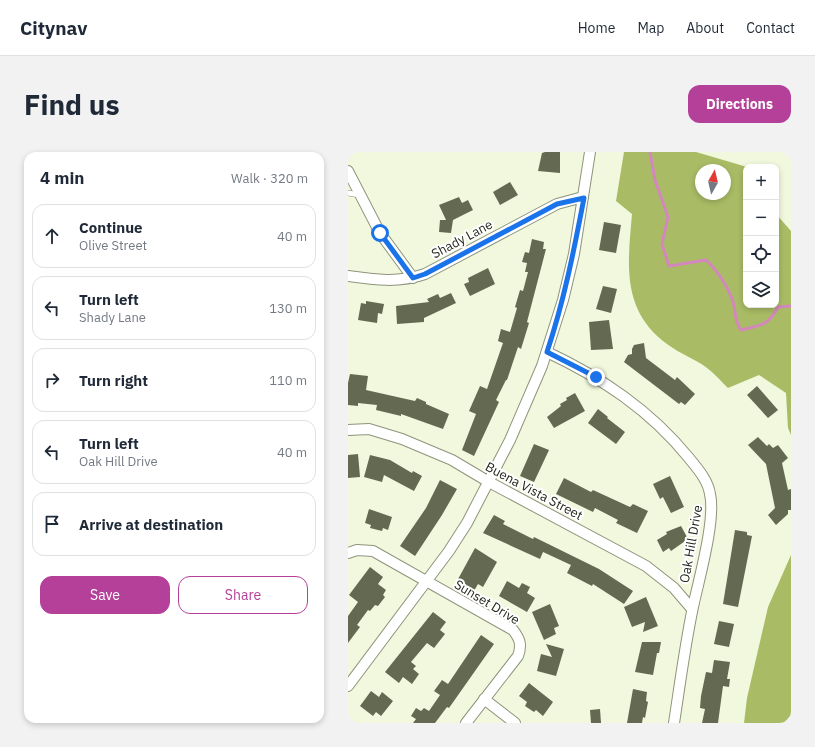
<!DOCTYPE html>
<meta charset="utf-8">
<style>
body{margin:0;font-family:"IBM Plex Sans",sans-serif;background:#f2f2f3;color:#1f2937}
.controls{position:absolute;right:12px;top:12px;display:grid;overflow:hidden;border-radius:8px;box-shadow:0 2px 6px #0003}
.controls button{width:36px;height:36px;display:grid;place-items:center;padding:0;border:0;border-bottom:1px solid #e0e1e3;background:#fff;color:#1f2937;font:20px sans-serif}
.compass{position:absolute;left:347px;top:12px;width:36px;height:36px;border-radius:50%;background:#fff;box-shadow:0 2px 6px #0003;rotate:8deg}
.stop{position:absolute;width:12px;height:12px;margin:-9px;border:3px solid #1a73e8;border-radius:50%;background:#fff}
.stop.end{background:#1a73e8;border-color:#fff;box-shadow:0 1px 4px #0008}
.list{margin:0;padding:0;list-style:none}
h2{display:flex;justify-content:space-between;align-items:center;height:52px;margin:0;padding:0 16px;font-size:17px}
h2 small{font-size:13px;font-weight:400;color:#747a83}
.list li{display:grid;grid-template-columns:26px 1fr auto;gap:12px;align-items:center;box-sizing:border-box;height:64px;margin:0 8px 8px;padding:0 8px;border:1px solid #e0e1e3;border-radius:12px}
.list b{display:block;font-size:15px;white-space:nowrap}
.list p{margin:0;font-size:13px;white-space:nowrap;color:#747a83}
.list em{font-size:13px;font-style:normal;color:#747a83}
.actions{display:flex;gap:8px;padding:12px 16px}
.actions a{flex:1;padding:9px 0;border:1px solid #b44099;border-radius:12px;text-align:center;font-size:14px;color:#b44099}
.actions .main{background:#b44099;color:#fff}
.icon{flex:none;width:22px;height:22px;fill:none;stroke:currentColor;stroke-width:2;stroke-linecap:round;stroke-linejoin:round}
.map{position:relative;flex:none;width:443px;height:571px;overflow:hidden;border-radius:12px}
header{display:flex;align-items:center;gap:24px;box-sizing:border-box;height:56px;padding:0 20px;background:#fff;border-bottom:1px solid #e0e1e3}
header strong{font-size:19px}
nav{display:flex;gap:22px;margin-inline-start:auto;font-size:14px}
.intro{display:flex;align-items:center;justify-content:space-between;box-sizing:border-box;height:96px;padding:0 24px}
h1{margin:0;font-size:28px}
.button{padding:10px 18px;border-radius:12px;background:#b44099;color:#fff;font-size:14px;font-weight:700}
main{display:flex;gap:24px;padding:0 24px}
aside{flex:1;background:#fff;border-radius:12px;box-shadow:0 2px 6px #0003}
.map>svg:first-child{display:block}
</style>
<header>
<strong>Citynav</strong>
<nav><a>Home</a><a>Map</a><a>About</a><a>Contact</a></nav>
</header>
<div class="intro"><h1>Find us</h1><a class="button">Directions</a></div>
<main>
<aside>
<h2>4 min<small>Walk · 320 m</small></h2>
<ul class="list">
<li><svg class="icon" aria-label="ahead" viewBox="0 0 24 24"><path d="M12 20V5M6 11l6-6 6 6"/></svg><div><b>Continue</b><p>Olive Street</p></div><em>40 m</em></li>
<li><svg class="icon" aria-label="left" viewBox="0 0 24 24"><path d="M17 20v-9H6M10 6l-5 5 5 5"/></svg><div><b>Turn left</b><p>Shady Lane</p></div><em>130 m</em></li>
<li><svg class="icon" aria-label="right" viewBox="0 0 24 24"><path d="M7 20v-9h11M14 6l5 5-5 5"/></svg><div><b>Turn right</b></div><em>110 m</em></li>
<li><svg class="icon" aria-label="left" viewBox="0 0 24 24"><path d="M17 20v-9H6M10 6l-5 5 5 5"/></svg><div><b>Turn left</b><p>Oak Hill Drive</p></div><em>40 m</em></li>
<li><svg class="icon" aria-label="arrive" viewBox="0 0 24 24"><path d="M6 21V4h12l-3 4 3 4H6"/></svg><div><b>Arrive at destination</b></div></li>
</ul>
<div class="actions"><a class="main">Save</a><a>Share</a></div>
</aside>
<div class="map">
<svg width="443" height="571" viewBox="0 0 443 571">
<rect width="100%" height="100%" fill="#f1f8dd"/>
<g fill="#a9bc65" fill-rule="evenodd">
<path d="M 276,0 L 348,0 L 399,15 L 398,153 L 428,153 L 428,62 L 443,79 L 443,283 L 440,276 L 438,241 L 411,223 L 380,236 C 372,228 364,219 355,213 C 342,205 327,199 315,189 C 273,155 280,110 284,62 L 268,49 ZM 353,18 L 377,18 L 377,42 L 353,42 Z"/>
<polygon points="443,403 443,563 436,571 396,571 399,546 420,455"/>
</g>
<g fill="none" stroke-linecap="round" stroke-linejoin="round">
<path stroke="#d387bd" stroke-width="3" d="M 302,0 L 307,28 L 320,65 L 314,92 L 321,114 L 358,108 C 370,119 383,139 386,154 C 388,164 387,170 393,178 C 413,173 420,174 430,155 L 443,154"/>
</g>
<g fill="#646a52">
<polygon points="197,0 212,0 212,21 190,19 194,1"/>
<polygon points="162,30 170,43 152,53 145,40"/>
<polygon points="111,45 114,51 120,48 125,58 105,68 103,81 91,80 92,68 98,68 91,53"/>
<polygon points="256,70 273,73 268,101 251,98"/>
<polygon points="184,87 196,90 195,97 198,97 179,170 181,171 173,197 170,195 159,228 158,228 148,248 151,250 126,304 114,298 128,262 121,259 132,234 139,237 155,191 150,189 153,177 162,180 169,156 167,155 172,138 175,139 180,120 177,120 179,111 174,110 177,100 181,101"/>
<polygon points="140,116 147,132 122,144 116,132 121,130 120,126"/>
<polygon points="255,134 269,137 263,161 248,157"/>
<polygon points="103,141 108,151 76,166 76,170 49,172 48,154 81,150 79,147 90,142 92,146"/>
<polygon points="18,149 36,152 34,162 30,161 29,171 10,168 13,151 18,152"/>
<polygon points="261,168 265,197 243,198 241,170"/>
<polygon points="296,191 298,206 327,228 329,225 347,242 337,253 333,250 331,252 276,210 280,203 284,202 284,197 286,193"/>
<polygon points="2,222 20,224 18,238 67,249 69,246 78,250 78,252 101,262 95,277 53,262 53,264 28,258 29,253 10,251 10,254 0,253 0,231"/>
<polygon points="409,234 430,258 420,266 399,243"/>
<polygon points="227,241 237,259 206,276 199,265 213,254 212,252 219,248 218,246"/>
<polygon points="250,257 260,265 259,266 277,280 268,292 240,271"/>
<polygon points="410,285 419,294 421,292 425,296 430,293 440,306 434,311 440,338 443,337 443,358 440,358 440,362 428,373 420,363 427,356 418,312 400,293"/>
<polygon points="186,292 201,298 186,330 172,324"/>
<polygon points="10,302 12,325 0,326 0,303"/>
<polygon points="22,303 42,308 64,321 65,319 74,324 66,339 36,323 34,330 16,325"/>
<polygon points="322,324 336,355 323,361 315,345 312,347 305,332"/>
<polygon points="216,326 243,340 245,338 282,355 285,352 300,359 289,381 268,371 270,368 247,356 245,360 208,342"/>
<polygon points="92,328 109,337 94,363 67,404 52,394 78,356"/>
<polygon points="21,357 44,365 40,378 35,376 34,379 22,376 23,373 17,371"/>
<polygon points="146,363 157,369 155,372 185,387 186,385 251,417 285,439 276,452 245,432 244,434 219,421 223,413 195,400 192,407 135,381"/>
<polygon points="333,374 340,387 323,399 321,396 315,400 309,388 319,382 318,380"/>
<polygon points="387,378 399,380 399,383 404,384 390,455 375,452"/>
<polygon points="127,396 149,410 135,435 130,432 126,439 109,429"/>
<polygon points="22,415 35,425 30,432 38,438 35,443 37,445 30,454 27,453 22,459 20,458 9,473 12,475 0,491 0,464 10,450 1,443"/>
<polygon points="159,429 171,436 174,431 182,435 179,441 187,446 179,460 151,444"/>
<polygon points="298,445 310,474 295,480 297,470 284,475 276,455"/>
<polygon points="202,452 211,474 206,476 208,482 196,488 184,460"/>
<polygon points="85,460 98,470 92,478 97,482 86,496 79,491 63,510 68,514 65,517 71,522 64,532 55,525 51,531 37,520"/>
<polygon points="371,469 386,472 381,495 366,492"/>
<polygon points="133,483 146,492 101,556 99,555 87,571 65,571 68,567 63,564 68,556 73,559 76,556 81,559 92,543 86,539 94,528 100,532"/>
<polygon points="294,490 313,490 311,501 309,501 305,523 287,520"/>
<polygon points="198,492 216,497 208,524 189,519 193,502 204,505"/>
<polygon points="366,508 382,510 379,527 382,527 381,535 375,534 370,571 354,571 357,557 352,556 353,544 358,520 364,521"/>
<polygon points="181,531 205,550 195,564 188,558 186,560 177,554 179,550 171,544"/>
<polygon points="285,537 299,540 298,549 300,550 297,566 295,565 294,571 279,571"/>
<polygon points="23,539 31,545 34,540 45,549 33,564 28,560 25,564 12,554"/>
<polygon points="252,557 253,571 243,571 242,558"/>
</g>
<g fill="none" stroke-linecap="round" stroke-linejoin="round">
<g stroke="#8e947c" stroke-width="6">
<polyline id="service" points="0,41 11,43"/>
</g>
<g stroke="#8e947c" stroke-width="12">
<g id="minor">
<polyline points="0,19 32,81 65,126"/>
<path d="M 0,124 C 27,128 51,131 77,122 L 209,52 L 235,45"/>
<path d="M 199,200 C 254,226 302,258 341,306 C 349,316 360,328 362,342 C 368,367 351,427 345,455 C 337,493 332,532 326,571"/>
<polyline points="0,278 21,277 54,287 104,308 141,330 298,414 326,436 344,457"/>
<path d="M 0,401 L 9,398 L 25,399 L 165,478 C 172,487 174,493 170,504 L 118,571"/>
<polyline points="0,534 101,399 119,371 162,288 194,214 215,148 226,102 242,0"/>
<polyline points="136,547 167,571"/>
</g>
</g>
<use href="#service" stroke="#fff" stroke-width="5"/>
<use href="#minor" stroke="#fff" stroke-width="10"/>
</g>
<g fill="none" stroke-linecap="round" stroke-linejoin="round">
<path stroke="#1a73e8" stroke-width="5" d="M 32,81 L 65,126 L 77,122 L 209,52 L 236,46 C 226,98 216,149 199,200 L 248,225"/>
</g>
<g text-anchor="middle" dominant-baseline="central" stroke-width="4" stroke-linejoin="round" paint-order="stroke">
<g font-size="13" fill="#24261c" stroke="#fff">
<text transform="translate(114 87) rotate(-28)">Shady Lane</text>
<text transform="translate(186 339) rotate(28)">Buena Vista Street</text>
<text transform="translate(343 392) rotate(-80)">Oak Hill Drive</text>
<text transform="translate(139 450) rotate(31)">Sunset Drive</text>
</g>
</g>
</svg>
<div class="controls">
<button>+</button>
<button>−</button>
<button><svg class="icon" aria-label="locate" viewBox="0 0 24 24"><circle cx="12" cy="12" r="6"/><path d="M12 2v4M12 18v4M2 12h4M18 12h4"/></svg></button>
<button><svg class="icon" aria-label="layers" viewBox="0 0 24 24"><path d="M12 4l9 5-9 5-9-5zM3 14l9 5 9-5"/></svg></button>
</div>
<svg class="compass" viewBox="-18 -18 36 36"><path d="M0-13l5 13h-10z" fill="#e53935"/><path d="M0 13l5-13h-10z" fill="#747a83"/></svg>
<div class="stop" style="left:32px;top:81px"></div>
<div class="stop end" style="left:248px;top:225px"></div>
</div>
</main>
